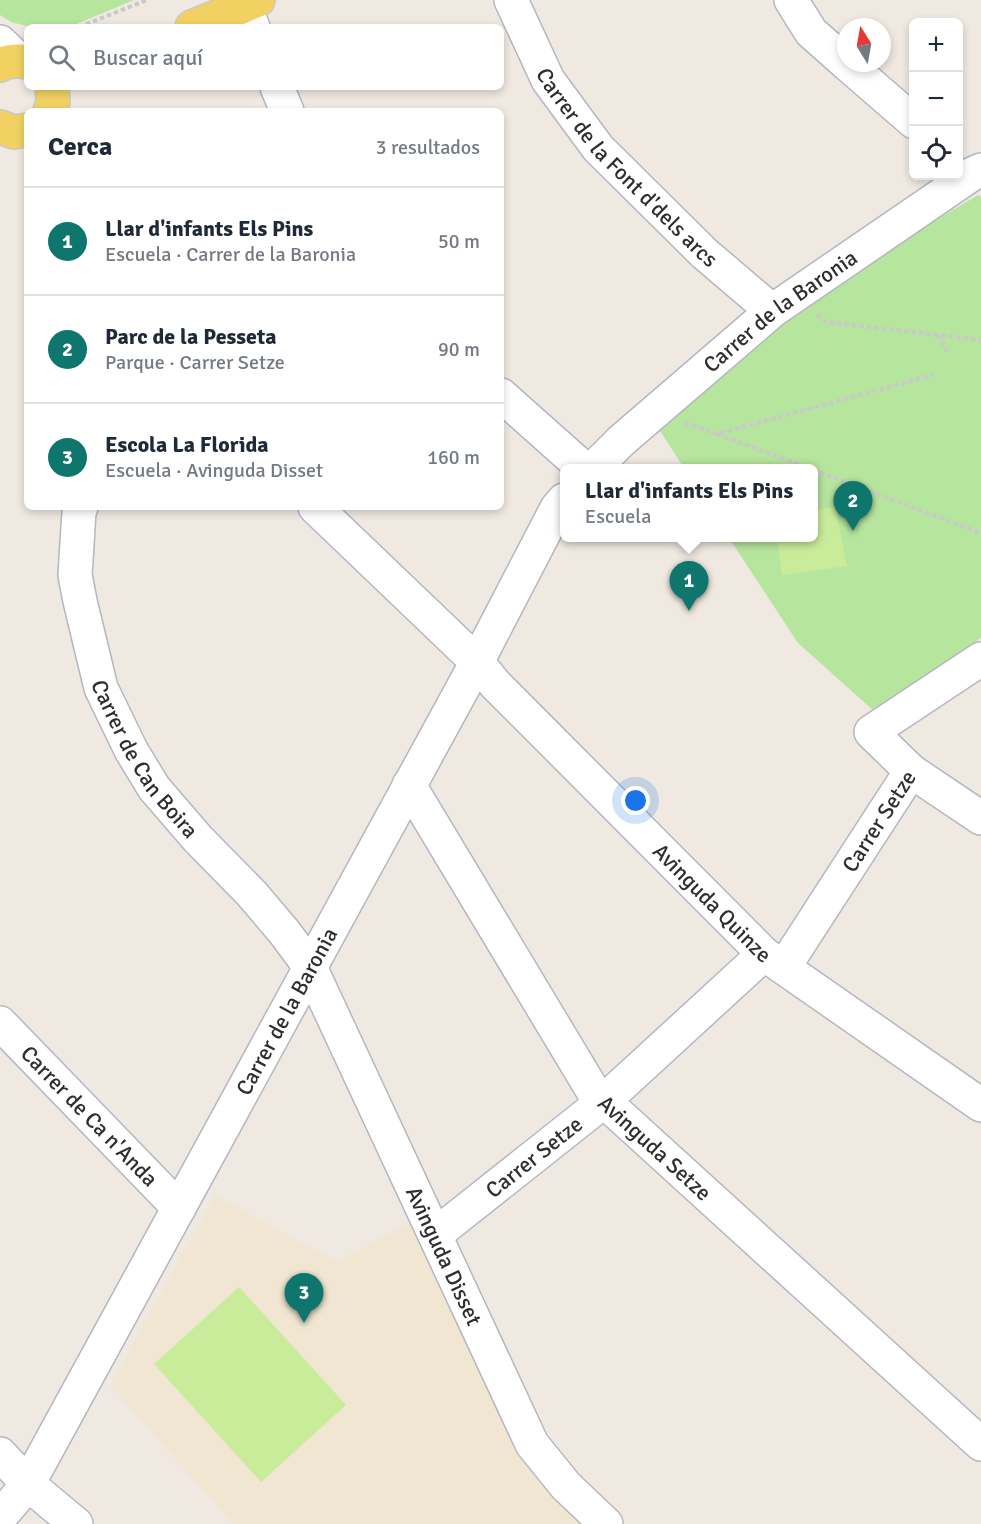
<!DOCTYPE html>
<html lang="es">
<meta charset="utf-8">
<style>
body{margin:0;font-family:Signika,sans-serif;background:#f2f2f3;color:#1f2937}
.controls{position:absolute;right:18px;top:18px;display:grid;overflow:hidden;border-radius:9px;box-shadow:0 3px 9px #0003}
.controls button{width:54px;height:54px;display:grid;place-items:center;padding:0;border:0;border-bottom:2px solid #e0e1e3;background:#fff;color:#1f2937;font:30px sans-serif}
.compass{position:absolute;left:837px;top:18px;width:54px;height:54px;border-radius:50%;background:#fff;box-shadow:0 3px 9px #0003;rotate:349deg}
.you{position:absolute;left:636px;top:801px;width:21px;height:21px;margin:-15px;border:4px solid #fff;border-radius:50%;background:#1a73e8;box-shadow:0 0 0 9px #1a73e833}
.badge{display:grid;place-items:center;width:39px;height:39px;border-radius:50%;background:#0f766e;color:#fff;font-size:20px;font-weight:700}
.pin{position:absolute;translate:-50% -50px;filter:drop-shadow(0 2px 3px #0008)}
.pin::after{content:'';position:absolute;top:32px;width:21px;height:18px;background:inherit;clip-path:polygon(0 0,100% 0,50% 100%)}
.popup{position:absolute;left:560px;top:464px;width:258px;height:78px;box-sizing:border-box;display:grid;place-content:center;border-radius:9px;background:#fff;filter:drop-shadow(0 2px 4px #0005);font-size:20px;white-space:nowrap;color:#747a83}
.popup b{font-size:22px;color:#1f2937}
.popup::after{content:'';position:absolute;left:50%;top:100%;margin-left:-12px;border:12px solid transparent;border-top-color:#fff}
.list{margin:0;padding:0;list-style:none}
h2{display:flex;justify-content:space-between;align-items:center;height:78px;margin:0;padding:0 24px;font-size:26px}
h2 small{font-size:20px;font-weight:400;color:#747a83}
.list li{display:grid;grid-template-columns:39px 1fr auto;gap:18px;align-items:center;box-sizing:border-box;height:108px;padding:0 24px;border-top:2px solid #e0e1e3}
.list b{display:block;font-size:22px;white-space:nowrap}
.list p{margin:0;font-size:20px;white-space:nowrap;color:#747a83}
.list em{font-size:20px;font-style:normal;color:#747a83}
.icon{flex:none;width:33px;height:33px;fill:none;stroke:currentColor;stroke-width:2;stroke-linecap:round;stroke-linejoin:round}
.map{position:relative;flex:none;width:981px;height:1524px;overflow:hidden}
.search{position:absolute;background:#fff;box-shadow:0 3px 9px #0003;left:24px;top:24px;width:480px;height:66px;display:flex;align-items:center;gap:15px;box-sizing:border-box;padding:0 21px;border-radius:9px;color:#747a83;font-size:22px}
.panel{position:absolute;background:#fff;box-shadow:0 3px 9px #0003;left:24px;top:108px;width:480px;height:402px;border-radius:9px}
.map>svg:first-child{display:block}
</style>
<div class="map">
<svg width="981" height="1524" viewBox="0 0 981 1524">
<rect width="100%" height="100%" fill="#efe9e1"/>
<polygon fill="#f0e6d1" points="215,1195 337,1262 415,1220 547,1490 579,1524 233,1524 110,1385"/>
<g fill="#b6e59e">
<polygon points="0,0 134,0 69,27 31,27 11,22 0,15"/>
<polygon points="978,195 981,197 981,638 874,711 798,643 729,538 813,538 813,468 684,468 655,423 827,285"/>
</g>
<g fill="#c9ec9a">
<polygon points="835,507 847,566 782,575 777,538 813,538 814,510"/>
<polygon points="239,1287 346,1405 261,1482 154,1364"/>
</g>
<g fill="none" stroke-linecap="round" stroke-linejoin="round">
<g stroke="#b4b7c1" stroke-width="36">
<g id="minor">
<path id="s1" d="M 511,0 L 548,80 L 598,148 L 704,253 L 772,311"/>
<polyline points="791,0 811,32 846,63"/>
<polyline points="244,6 253,27"/>
<polyline points="0,42 19,60"/>
<polyline points="846,63 914,122"/>
<polyline points="277,87 287,111"/>
<polyline points="501,395 583,468"/>
<path id="s2" d="M 594,468 L 621,441 L 772,311 L 972,174 L 981,170"/>
<path id="s3" d="M 81,507 L 79,512 L 75,575 L 80,601 L 101,688 L 131,750 L 154,788 L 198,839 L 252,894 L 285,933 L 310,967 L 532,1444 L 566,1486 L 606,1524"/>
<path id="s4" d="M 315,507 L 477,662 L 495,684 L 764,954 L 981,1105"/>
<polyline points="911,771 981,818"/>
<path id="s5" d="M 409,785 L 593,1091 L 981,1444"/>
<path id="s6" d="M 784,967 L 911,771 L 871,732 L 981,659"/>
<path id="s7" d="M 0,1023 L 179,1208"/>
<path id="s8" d="M 435,1235 L 604,1101 L 764,954"/>
<polyline points="0,1454 28,1484 76,1524"/>
<path id="s9" d="M 0,1517 L 28,1484 L 477,662 L 557,508 L 564,500"/>
</g>
</g>
<g stroke="#c9c9c9" stroke-width="36">
<g id="major">
<polyline points="192,27 258,0"/>
<path d="M 0,65 C 9,60 17,60 27,62"/>
<polyline points="50,111 53,102 52,87"/>
<polyline points="0,127 14,132 27,130"/>
</g>
</g>
<g stroke="#c9c9c9" stroke-width="4" stroke-dasharray="4.5 3" stroke-linecap="butt">
<polyline points="79,27 147,0"/>
<polyline points="817,315 826,322 981,340"/>
<polyline points="937,335 948,352"/>
<polyline points="685,423 717,434 933,375"/>
<polyline points="717,434 809,468"/>
<polyline points="813,470 981,533"/>
</g>
<use href="#minor" stroke="#fff" stroke-width="33"/>
<use href="#major" stroke="#f2d163" stroke-width="33"/>
</g>
<g text-anchor="middle" dominant-baseline="central" stroke-width="4.5" stroke-linejoin="round" paint-order="stroke">
<g font-size="22" fill="#2e2e2e" stroke="#fff">
<text stroke="none"><textPath href="#s1" startOffset="206">Carrer de la Font d'dels arcs</textPath></text>
<text stroke="none"><textPath href="#s2" startOffset="244">Carrer de la Baronia</textPath></text>
<text stroke="none"><textPath href="#s3" startOffset="268">Carrer de Can Boira</textPath></text>
<text stroke="none"><textPath href="#s6" startOffset="174">Carrer Setze</textPath></text>
<text stroke="none"><textPath href="#s4" startOffset="561">Avinguda Quinze</textPath></text>
<text stroke="none"><textPath href="#s9" startOffset="582">Carrer de la Baronia</textPath></text>
<text stroke="none"><textPath href="#s7" startOffset="129">Carrer de Ca n'Anda</textPath></text>
<text stroke="none"><textPath href="#s5" startOffset="441">Avinguda Setze</textPath></text>
<text stroke="none"><textPath href="#s8" startOffset="126">Carrer Setze</textPath></text>
<text stroke="none"><textPath href="#s3" startOffset="854">Avinguda Disset</textPath></text>
</g>
</g>
</svg>
<div class="controls">
<button>+</button>
<button>−</button>
<button><svg class="icon" aria-label="locate" viewBox="0 0 24 24"><circle cx="12" cy="12" r="6"/><path d="M12 2v4M12 18v4M2 12h4M18 12h4"/></svg></button>
</div>
<svg class="compass" viewBox="-18 -18 36 36"><path d="M0-13l5 13h-10z" fill="#e53935"/><path d="M0 13l5-13h-10z" fill="#747a83"/></svg>
<div class="you"></div>
<div class="pin badge" style="left:689px;top:611px">1</div>
<div class="popup"><b>Llar d'infants Els Pins</b>Escuela</div>
<div class="pin badge" style="left:853px;top:531px">2</div>
<div class="pin badge" style="left:304px;top:1323px">3</div>
<div class="search"><svg class="icon" aria-label="search" viewBox="0 0 24 24"><circle cx="10" cy="10" r="6"/><path d="M15 15l6 6"/></svg>Buscar aquí</div>
<section class="panel">
<h2>Cerca<small>3 resultados</small></h2>
<ul class="list">
<li><span class="badge">1</span><div><b>Llar d'infants Els Pins</b><p>Escuela · Carrer de la Baronia</p></div><em>50 m</em></li>
<li><span class="badge">2</span><div><b>Parc de la Pesseta</b><p>Parque · Carrer Setze</p></div><em>90 m</em></li>
<li><span class="badge">3</span><div><b>Escola La Florida</b><p>Escuela · Avinguda Disset</p></div><em>160 m</em></li>
</ul>
</section>
</div>
